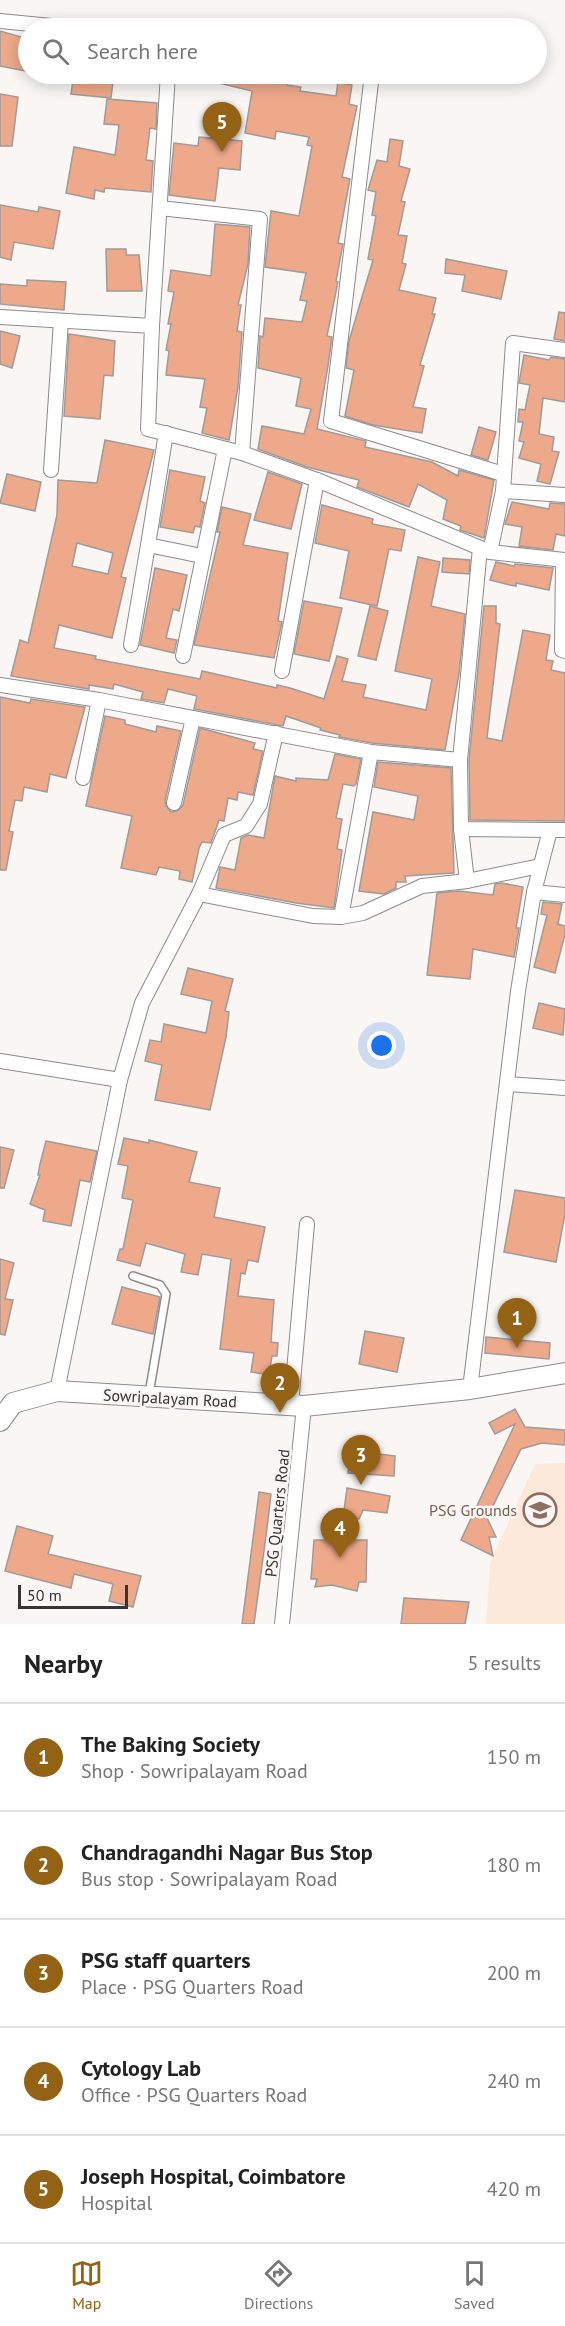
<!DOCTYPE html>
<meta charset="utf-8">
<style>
body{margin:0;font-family:"PT Sans",sans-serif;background:#f2f2f2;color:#222}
.scale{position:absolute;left:18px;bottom:15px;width:110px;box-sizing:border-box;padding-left:6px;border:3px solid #363434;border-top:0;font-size:16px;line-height:21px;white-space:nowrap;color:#363434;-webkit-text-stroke:4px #faf6f4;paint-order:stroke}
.you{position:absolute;left:382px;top:1046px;width:21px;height:21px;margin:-15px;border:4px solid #fff;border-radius:50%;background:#1a73e8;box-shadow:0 0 0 9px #1a73e833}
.badge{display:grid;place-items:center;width:39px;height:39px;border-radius:50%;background:#946214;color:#fff;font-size:20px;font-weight:700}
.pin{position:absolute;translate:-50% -50px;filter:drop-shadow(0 2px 3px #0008)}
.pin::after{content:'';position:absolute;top:32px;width:21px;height:18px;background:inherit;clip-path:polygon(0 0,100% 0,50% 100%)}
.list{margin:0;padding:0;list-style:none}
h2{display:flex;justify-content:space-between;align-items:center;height:78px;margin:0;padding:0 24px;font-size:26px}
h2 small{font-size:20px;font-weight:400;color:#767676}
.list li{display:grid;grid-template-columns:39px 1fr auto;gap:18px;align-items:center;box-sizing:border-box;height:108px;padding:0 24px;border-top:2px solid #e0e0e0}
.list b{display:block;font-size:22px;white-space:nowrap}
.list p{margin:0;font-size:20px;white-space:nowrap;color:#767676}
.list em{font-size:20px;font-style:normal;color:#767676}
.icon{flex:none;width:33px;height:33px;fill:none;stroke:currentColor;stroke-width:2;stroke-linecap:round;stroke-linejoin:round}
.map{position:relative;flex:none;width:565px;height:1624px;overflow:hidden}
.search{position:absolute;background:#fff;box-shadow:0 3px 15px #0003;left:18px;right:18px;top:18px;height:66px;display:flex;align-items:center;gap:15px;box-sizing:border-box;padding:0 21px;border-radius:33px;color:#767676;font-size:22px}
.sheet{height:618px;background:#fff}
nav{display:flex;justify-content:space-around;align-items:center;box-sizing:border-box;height:84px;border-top:2px solid #e0e0e0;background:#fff;font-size:16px;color:#767676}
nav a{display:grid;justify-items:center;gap:3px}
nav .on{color:#946214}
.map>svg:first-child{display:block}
</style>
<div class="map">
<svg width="565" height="1624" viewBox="0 0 565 1624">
<rect width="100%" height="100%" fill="#faf6f4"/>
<polygon fill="#fde9da" points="565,1463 565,1624 486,1624 490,1563 535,1464"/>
<g fill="#eea98a" stroke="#9f9b9a" stroke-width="1.5" fill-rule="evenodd">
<polygon points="0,31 28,39 26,71 0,66"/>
<polygon points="74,74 114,74 111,98 71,94"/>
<polygon points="202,74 289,74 287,85 301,87 300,91 336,96 338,82 352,85 349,104 357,106 342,177 350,179 338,243 343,244 336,281 338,282 327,336 332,337 328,366 317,429 366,441 365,447 432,462 458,476 459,470 494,480 484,538 460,530 461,526 443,519 447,500 418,484 409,507 357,487 359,480 307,467 258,449 262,426 304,434 311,409 296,406 301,378 258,368 260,336 263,337 265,318 302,322 307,301 300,300 306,273 265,267 271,211 299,216 312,146 307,145 309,137 276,131 275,139 245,133 252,91 202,79"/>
<polygon points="0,94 18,97 12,146 0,146"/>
<polygon points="107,99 157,103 156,129 150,128 146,160 153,161 151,192 105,188 104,192 95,190 94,199 66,193 74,147 115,155 119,125 104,124"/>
<polygon points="199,137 242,141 240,170 219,168 215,201 169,195 174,143 198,146"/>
<polygon points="390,139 403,141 399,166 410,169 401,201 405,202 398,235 407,236 402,263 406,264 399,290 436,298 432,314 435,314 420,365 424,366 413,407 426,409 422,433 373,425 345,416 354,370 346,368 349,341 373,260 368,259 376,216 372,215 376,192 368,190 377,160 387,162"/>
<polygon points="0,205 38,212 39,207 60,211 53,249 14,242 11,260 0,257"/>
<polygon points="215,224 250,227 248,264 238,305 241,305 237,331 242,332 238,387 229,440 202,433 207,408 200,407 205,379 166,375 169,351 166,350 171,324 168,324 174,292 168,291 171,270 211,276"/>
<polygon points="106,249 126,249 126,255 139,255 142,291 107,291"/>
<polygon points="446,259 507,271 501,299 462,291 465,275 445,273"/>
<polygon points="27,280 66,282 64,310 0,304 0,284 27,286"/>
<polygon points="559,312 565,313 565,341 554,339"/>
<polygon points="0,331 20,336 12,368 0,364"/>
<polygon points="69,334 115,341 113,376 104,375 100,419 64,416"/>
<polygon points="524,355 549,360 551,357 565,359 565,402 543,398 539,434 554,437 552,451 559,452 550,484 537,481 541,464 519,458 524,442 519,441 523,422 518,422 519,409 525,410 530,385 519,383"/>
<polygon points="479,427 496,432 488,460 471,455"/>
<path d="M 105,440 L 154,450 L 121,577 L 126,578 L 112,638 L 59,625 L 54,648 L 96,656 L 95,659 L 200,679 L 202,671 L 277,688 L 277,685 L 290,688 L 324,699 L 337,656 L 348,659 L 342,681 L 366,685 L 363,697 L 426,710 L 432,679 L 395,671 L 418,557 L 440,562 L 431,606 L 465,614 L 459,674 L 445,750 L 372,743 L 339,737 L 340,735 L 320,730 L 321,728 L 286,716 L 283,726 L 194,709 L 197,696 L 168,689 L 164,703 L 141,699 L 143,692 L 114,684 L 113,689 L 89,685 L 89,689 L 11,676 L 20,640 L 28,643 L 57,515 L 58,480 L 97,483 ZM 77,543 L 113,553 L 108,574 L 72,566 Z"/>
<polygon points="170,470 205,477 200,501 205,503 200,527 195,526 193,533 160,527"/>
<polygon points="268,472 302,484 291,529 254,520"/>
<polygon points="7,474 41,482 35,511 0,503"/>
<polygon points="512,502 549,509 550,503 565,504 565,536 556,534 553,550 519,546 522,527 505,524"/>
<polygon points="322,505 373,519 372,524 405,530 401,551 389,549 377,606 340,598 349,551 315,543"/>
<polygon points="222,507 251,514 243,545 288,553 278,621 282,622 274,658 194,645 220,532 217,532"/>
<polygon points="443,558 470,560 469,574 442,572"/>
<polygon points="496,562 514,566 515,564 553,568 549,590 516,583 516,586 510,585 490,580"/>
<polygon points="155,568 187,575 179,611 173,609 166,638 177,640 174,653 140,645"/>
<polygon points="304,601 342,608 329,661 294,654"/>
<polygon points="370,606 388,611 376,660 358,656"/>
<polygon points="484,606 496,606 496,623 500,624 487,738 502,741 523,630 550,635 546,660 553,661 551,670 565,673 565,821 470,820 469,760"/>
<polygon points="0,697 30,703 31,699 85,707 66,778 50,774 47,792 24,787 22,801 15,800 9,831 13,832 6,870 0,870"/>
<polygon points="105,716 125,720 125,724 156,732 157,726 181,731 165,801 166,806 171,812 177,811 183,805 200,728 255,743 253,749 263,751 253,795 238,792 237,800 228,798 224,821 219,820 211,843 202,842 199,848 192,882 179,879 180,871 159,867 156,875 121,868 132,816 86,806"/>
<polygon points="335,754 361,759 356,784 354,786 343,784 336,818 342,819 337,849 342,850 334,908 296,903 216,888 220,867 235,870 241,838 248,835 264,838 275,776 296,781 296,778 328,780"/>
<polygon points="378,762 451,768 454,873 405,876 406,882 396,882 396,888 384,894 359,891 373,812 414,820 418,796 374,787"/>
<polygon points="501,883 523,887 516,928 519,928 514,957 473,949 470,979 427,975 437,893 459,891 493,895 495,884"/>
<polygon points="543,902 562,904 558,924 565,926 565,934 555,973 534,967 547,915 541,914"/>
<polygon points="188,968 233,979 225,1011 229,1012 226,1037 210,1110 155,1100 162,1065 145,1061 150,1040 161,1042 164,1024 206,1033 212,1001 181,994"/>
<polygon points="539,1003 565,1009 563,1035 533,1028"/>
<polygon points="124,1138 149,1143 149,1140 197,1152 189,1182 220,1188 214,1217 265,1227 258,1262 248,1260 245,1274 241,1273 238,1296 274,1300 271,1342 278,1343 277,1356 272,1356 269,1375 251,1372 254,1353 220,1349 231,1259 202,1254 198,1275 181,1272 185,1254 146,1243 140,1266 117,1260 120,1249 123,1249 133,1200 122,1198 128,1166 118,1164"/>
<polygon points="46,1141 97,1151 90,1182 80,1180 71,1226 43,1221 45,1210 30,1204 40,1175 38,1175 40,1164"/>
<polygon points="0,1147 14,1150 4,1188 0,1188"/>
<polygon points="515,1190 565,1198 565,1214 556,1262 504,1252"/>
<polygon points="0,1259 14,1263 5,1299 13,1300 5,1335 0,1334"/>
<polygon points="122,1287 160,1297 153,1334 112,1324"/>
<polygon points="365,1331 404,1338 397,1372 359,1364"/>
<polygon points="486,1337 550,1343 549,1359 485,1353"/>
<polygon points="515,1409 525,1427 565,1430 565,1445 542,1443 521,1449 487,1518 496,1537 489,1537 493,1556 461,1540 515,1424 495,1434 489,1423"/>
<polygon points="351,1451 395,1456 394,1476 348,1473"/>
<polygon points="347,1488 390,1496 387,1513 363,1510 359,1519 343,1518"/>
<polygon points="259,1492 271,1494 266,1536 254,1624 242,1624"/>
<polygon points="17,1526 53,1536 48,1554 141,1576 133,1607 109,1601 113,1584 74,1574 71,1588 5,1571"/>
<polygon points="314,1540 367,1540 366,1582 359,1582 357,1591 332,1585 315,1587 317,1579 311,1579"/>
<polygon points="404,1598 469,1602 465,1624 401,1624"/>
</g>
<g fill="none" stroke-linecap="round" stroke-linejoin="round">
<g stroke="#8e8b89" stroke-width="10">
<polyline id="lane" points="133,1276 160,1285 166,1294 149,1394"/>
</g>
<g stroke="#8e8b89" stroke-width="16">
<g id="street">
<polyline points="0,21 72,28"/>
<polyline points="372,74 331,421 503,474"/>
<polyline points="160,208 260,219 242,453"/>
<polyline points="0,317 152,326 148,429 242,453 317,480 490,552 503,491"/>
<polyline points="152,326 168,74"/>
<polyline points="565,350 513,343 503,491 565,495"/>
<polyline points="51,470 61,321"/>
<polyline points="148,545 166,433"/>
<polyline points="490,552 565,560"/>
<polyline points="563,561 562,650 565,651"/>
<polyline points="131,645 148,545 202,556"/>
<polyline points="183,656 225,449"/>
<polyline points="282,671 317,480"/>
<polyline points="0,685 99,700 371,752 460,760 480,548"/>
<polyline points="371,752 341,917 363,913 422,886 467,881 540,866"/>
<polyline points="460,760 461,829 550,830"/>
<polyline points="83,778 99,700"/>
<polyline points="174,803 193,718"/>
<polyline points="461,829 467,881"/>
<polyline points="534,892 565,895"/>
<polyline points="199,894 313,916 341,917"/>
<polyline points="0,1061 120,1080 57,1391"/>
<polyline points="120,1080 142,1003 199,894 224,835 246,826 260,804 276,733"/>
<polyline points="507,1084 565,1088"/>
<polyline points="470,1389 518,991 534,892 550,830 565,830"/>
<polyline points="291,1405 307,1224"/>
<polyline points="282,1624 304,1406"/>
</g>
</g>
<g stroke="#8e8b89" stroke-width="22">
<polyline id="secondary" points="0,1421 13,1403 57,1391 304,1406 470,1389 565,1373"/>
</g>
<use href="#lane" stroke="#fff" stroke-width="7"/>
<use href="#street" stroke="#fff" stroke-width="14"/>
<use href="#secondary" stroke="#fff" stroke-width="20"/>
</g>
<defs>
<g id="university-ring" transform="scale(1.725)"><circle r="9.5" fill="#faf6f4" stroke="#8d6e63" stroke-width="1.5"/><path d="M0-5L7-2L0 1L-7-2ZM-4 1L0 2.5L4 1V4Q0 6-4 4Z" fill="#8d6e63"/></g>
</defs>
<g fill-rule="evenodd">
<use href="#university-ring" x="540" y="1510"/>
</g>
<g text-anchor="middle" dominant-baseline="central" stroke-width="5" stroke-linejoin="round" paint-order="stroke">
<g font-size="16" fill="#363434" stroke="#faf6f4">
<text transform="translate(170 1398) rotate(3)">Sowripalayam Road</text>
<text transform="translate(277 1513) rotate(-84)">PSG Quarters Road</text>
</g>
<g font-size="16" fill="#785e54" stroke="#faf6f4" text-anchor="end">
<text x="517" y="1510">PSG Grounds</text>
</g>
</g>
</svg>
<div class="scale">50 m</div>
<div class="you"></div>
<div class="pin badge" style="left:517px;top:1348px">1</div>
<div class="pin badge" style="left:280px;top:1413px">2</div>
<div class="pin badge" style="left:361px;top:1485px">3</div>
<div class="pin badge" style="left:340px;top:1558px">4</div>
<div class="pin badge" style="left:222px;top:152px">5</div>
<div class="search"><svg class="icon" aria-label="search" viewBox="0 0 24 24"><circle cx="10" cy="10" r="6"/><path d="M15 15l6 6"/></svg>Search here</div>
</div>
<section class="sheet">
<h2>Nearby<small>5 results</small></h2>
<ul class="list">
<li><span class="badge">1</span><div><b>The Baking Society</b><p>Shop · Sowripalayam Road</p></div><em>150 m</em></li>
<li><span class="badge">2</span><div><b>Chandragandhi Nagar Bus Stop</b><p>Bus stop · Sowripalayam Road</p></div><em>180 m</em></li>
<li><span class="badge">3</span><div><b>PSG staff quarters</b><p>Place · PSG Quarters Road</p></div><em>200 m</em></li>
<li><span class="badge">4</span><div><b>Cytology Lab</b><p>Office · PSG Quarters Road</p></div><em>240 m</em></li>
<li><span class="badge">5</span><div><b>Joseph Hospital, Coimbatore</b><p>Hospital</p></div><em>420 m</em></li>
</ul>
</section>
<nav>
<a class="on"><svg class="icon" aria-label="map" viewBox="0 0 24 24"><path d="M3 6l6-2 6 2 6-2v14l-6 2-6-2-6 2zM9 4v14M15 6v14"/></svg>Map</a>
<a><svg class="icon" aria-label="directions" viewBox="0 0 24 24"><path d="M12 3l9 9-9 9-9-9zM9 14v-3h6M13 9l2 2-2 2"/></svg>Directions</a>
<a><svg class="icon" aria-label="saved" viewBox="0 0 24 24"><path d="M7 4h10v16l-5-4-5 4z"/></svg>Saved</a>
</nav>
